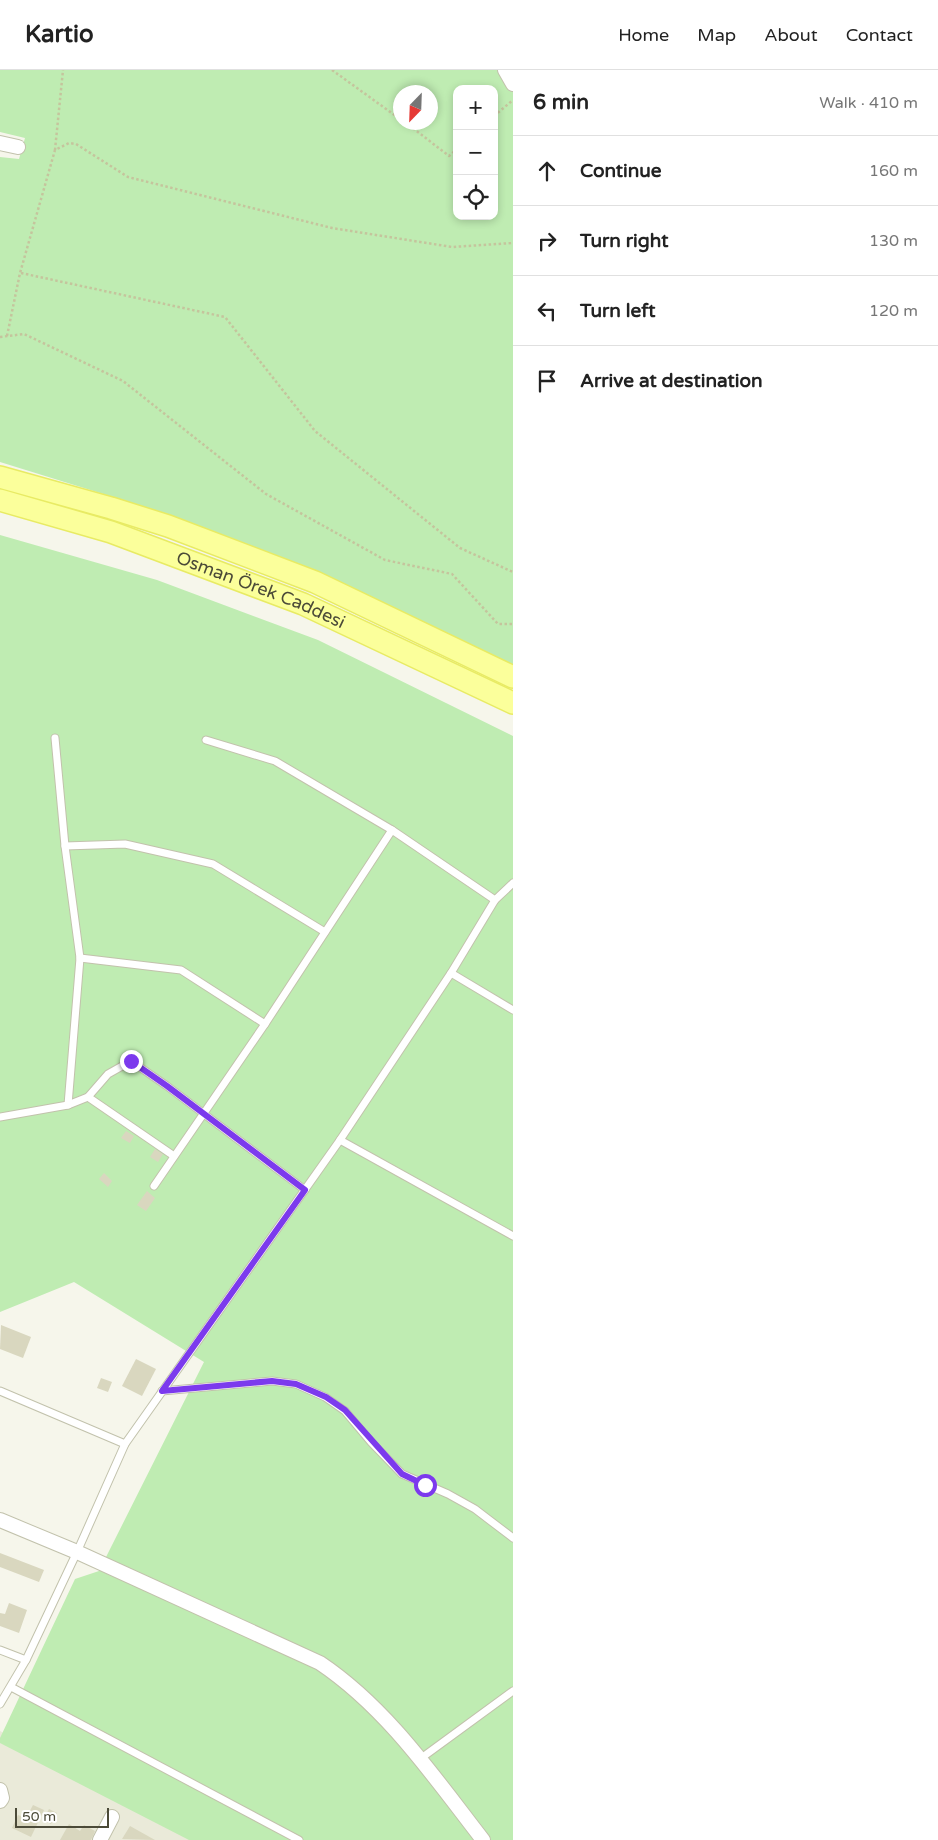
<!DOCTYPE html>
<meta charset="utf-8">
<style>
body{margin:0;font-family:"Varela Round",sans-serif;background:#f2f2f2;color:#222}
.controls{position:absolute;right:15px;top:15px;display:grid;overflow:hidden;border-radius:10px;box-shadow:0 2px 8px #0003}
.controls button{width:45px;height:45px;display:grid;place-items:center;padding:0;border:0;border-bottom:1px solid #e0e0e0;background:#fff;color:#222;font:25px sans-serif}
.compass{position:absolute;left:393px;top:15px;width:45px;height:45px;border-radius:50%;background:#fff;box-shadow:0 2px 8px #0003;rotate:203deg}
.scale{position:absolute;left:15px;bottom:12px;width:94px;box-sizing:border-box;padding-left:5px;border:2px solid #4b4a38;border-top:0;font-size:14px;line-height:18px;white-space:nowrap;color:#4b4a38;-webkit-text-stroke:4px #fff;paint-order:stroke}
.stop{position:absolute;width:15px;height:15px;margin:-11px;border:4px solid #7c3aed;border-radius:50%;background:#fff}
.stop.end{background:#7c3aed;border-color:#fff;box-shadow:0 1px 5px #0008}
.list{margin:0;padding:0;list-style:none}
h2{display:flex;justify-content:space-between;align-items:center;height:65px;margin:0;padding:0 20px;font-size:21px}
h2 small{font-size:16px;font-weight:400;color:#767676}
.list li{display:grid;grid-template-columns:32px 1fr auto;gap:15px;align-items:center;box-sizing:border-box;height:70px;padding:0 20px;border-top:1px solid #e0e0e0}
.list b{display:block;font-size:19px;white-space:nowrap}
.list em{font-size:16px;font-style:normal;color:#767676}
.icon{flex:none;width:28px;height:28px;fill:none;stroke:currentColor;stroke-width:2;stroke-linecap:round;stroke-linejoin:round}
.map{position:relative;flex:none;width:513px;height:1770px;overflow:hidden}
header{display:flex;align-items:center;gap:30px;box-sizing:border-box;height:70px;padding:0 25px;background:#fff;border-bottom:1px solid #e0e0e0}
header strong{font-size:24px}
nav{display:flex;gap:28px;margin-inline-start:auto;font-size:18px}
main{display:flex}
aside{flex:1;background:#fff}
.map>svg:first-child{display:block}
</style>
<header>
<strong>Kartio</strong>
<nav><a>Home</a><a>Map</a><a>About</a><a>Contact</a></nav>
</header>
<main>
<div class="map">
<svg width="513" height="1770" viewBox="0 0 513 1770">
<rect width="100%" height="100%" fill="#f6f6eb"/>
<polygon fill="#eaead9" points="0,1661 207,1770 0,1770"/>
<g fill="#bfecb2" fill-rule="evenodd">
<path d="M 0,0 L 513,0 L 513,595 L 333,509 L 142,436 L 0,392 L 0,87 L 19,89 L 25,68 L 0,62 ZM 457,19 L 494,19 L 494,146 L 457,146 ZM 400,22 L 430,22 L 430,52 L 400,52 Z"/>
<polygon points="0,465 157,510 318,570 513,666 513,1770 189,1770 0,1673 0,1668 75,1509 99,1501 204,1292 74,1212 0,1242"/>
</g>
<g fill="#d9d7bf">
<polygon points="126,1061 134,1066 130,1073 121,1068"/>
<polygon points="155,1079 163,1084 158,1092 150,1087"/>
<polygon points="104,1103 112,1111 108,1117 99,1109"/>
<polygon points="147,1121 155,1128 146,1141 137,1135"/>
<polygon points="1,1255 31,1267 23,1288 0,1279"/>
<polygon points="136,1289 156,1299 142,1326 122,1316"/>
<polygon points="101,1308 112,1312 108,1322 97,1318"/>
<polygon points="0,1483 44,1500 39,1512 0,1497"/>
<polygon points="9,1533 27,1540 19,1563 0,1556 0,1543 5,1544"/>
<polygon points="33,1735 44,1740 31,1767 12,1758 18,1745 26,1748"/>
<polygon points="49,1739 57,1743 51,1754 43,1750"/>
<polygon points="69,1754 80,1761 84,1755 95,1761 91,1770 60,1770"/>
<polygon points="130,1756 155,1770 122,1769"/>
</g>
<g fill="none" stroke-linecap="round" stroke-linejoin="round">
<g stroke="#c2c2ac" stroke-width="9">
<g id="service">
<polyline points="55,668 65,776 80,888 68,1035"/>
<polyline points="206,670 275,691 392,760 495,830 513,813"/>
<polyline points="65,776 125,774 213,794 325,862"/>
<polyline points="80,888 181,900 265,954"/>
<polyline points="451,903 513,940"/>
<polyline points="88,1027 174,1086"/>
<polyline points="0,1047 68,1035 88,1027 108,1004 131,991 167,1016 305,1120"/>
<polyline points="340,1070 513,1166"/>
<polyline points="154,1116 265,954 392,760"/>
<polyline points="0,1321 125,1374"/>
<polyline points="162,1321 272,1311 296,1314 325,1327 345,1341 371,1372 402,1404 448,1424 475,1439 513,1468"/>
<polyline points="0,1580 26,1590"/>
<polyline points="11,1617 299,1770"/>
<polyline points="0,1634 26,1590 77,1482 125,1374 340,1070 451,903 495,830"/>
<polyline points="420,1689 513,1621"/>
</g>
</g>
<g stroke="#c2c2ac" stroke-width="16">
<g id="minor">
<polyline points="505,0 513,14"/>
<polyline points="0,73 18,77"/>
<path d="M 0,1450 L 77,1482 L 320,1593 C 387,1638 434,1707 483,1770"/>
<polyline points="0,1720 2,1728 0,1731"/>
<polyline points="100,1770 112,1747"/>
</g>
</g>
<g stroke="#e8eb64" stroke-width="24">
<g id="primary">
<polyline points="0,407 111,438 168,456 315,512 513,607"/>
<path id="s1" d="M 0,430 L 111,462 L 303,534 L 513,633"/>
</g>
</g>
<g stroke="#c5c49d" stroke-width="2.5" stroke-dasharray="2.5 2.5" stroke-linecap="butt">
<polyline points="332,0 400,49"/>
<polyline points="494,46 513,30"/>
<polyline points="405,52 449,86 457,79"/>
<polyline points="55,80 63,0"/>
<polyline points="21,203 225,247 315,361 460,478 513,502"/>
<polyline points="7,266 20,203 55,80 69,73 76,74 128,107 332,158 452,177 513,173"/>
<polyline points="0,267 24,264 123,311 266,424 385,490 452,504 498,554 513,554"/>
</g>
<use href="#service" stroke="#fff" stroke-width="7"/>
<use href="#minor" stroke="#fff" stroke-width="14"/>
<use href="#primary" stroke="#fbff9b" stroke-width="21"/>
</g>
<g fill="none" stroke-linecap="round" stroke-linejoin="round">
<polyline stroke="#7c3aed" stroke-width="6" points="131,991 167,1016 305,1120 162,1321 272,1311 296,1314 326,1327 345,1340 402,1404 425,1415"/>
</g>
<g text-anchor="middle" dominant-baseline="central" stroke-width="4.5" stroke-linejoin="round" paint-order="stroke">
<g font-size="18" fill="#4b4a38" stroke="#fff">
<text stroke="none"><textPath href="#s1" startOffset="276">Osman Örek Caddesi</textPath></text>
</g>
</g>
</svg>
<div class="controls">
<button>+</button>
<button>−</button>
<button><svg class="icon" aria-label="locate" viewBox="0 0 24 24"><circle cx="12" cy="12" r="6"/><path d="M12 2v4M12 18v4M2 12h4M18 12h4"/></svg></button>
</div>
<svg class="compass" viewBox="-18 -18 36 36"><path d="M0-13l5 13h-10z" fill="#e53935"/><path d="M0 13l5-13h-10z" fill="#767676"/></svg>
<div class="scale">50 m</div>
<div class="stop" style="left:425px;top:1415px"></div>
<div class="stop end" style="left:131px;top:991px"></div>
</div>
<aside>
<h2>6 min<small>Walk · 410 m</small></h2>
<ul class="list">
<li><svg class="icon" aria-label="ahead" viewBox="0 0 24 24"><path d="M12 20V5M6 11l6-6 6 6"/></svg><div><b>Continue</b></div><em>160 m</em></li>
<li><svg class="icon" aria-label="right" viewBox="0 0 24 24"><path d="M7 20v-9h11M14 6l5 5-5 5"/></svg><div><b>Turn right</b></div><em>130 m</em></li>
<li><svg class="icon" aria-label="left" viewBox="0 0 24 24"><path d="M17 20v-9H6M10 6l-5 5 5 5"/></svg><div><b>Turn left</b></div><em>120 m</em></li>
<li><svg class="icon" aria-label="arrive" viewBox="0 0 24 24"><path d="M6 21V4h12l-3 4 3 4H6"/></svg><div><b>Arrive at destination</b></div></li>
</ul>
</aside>
</main>
